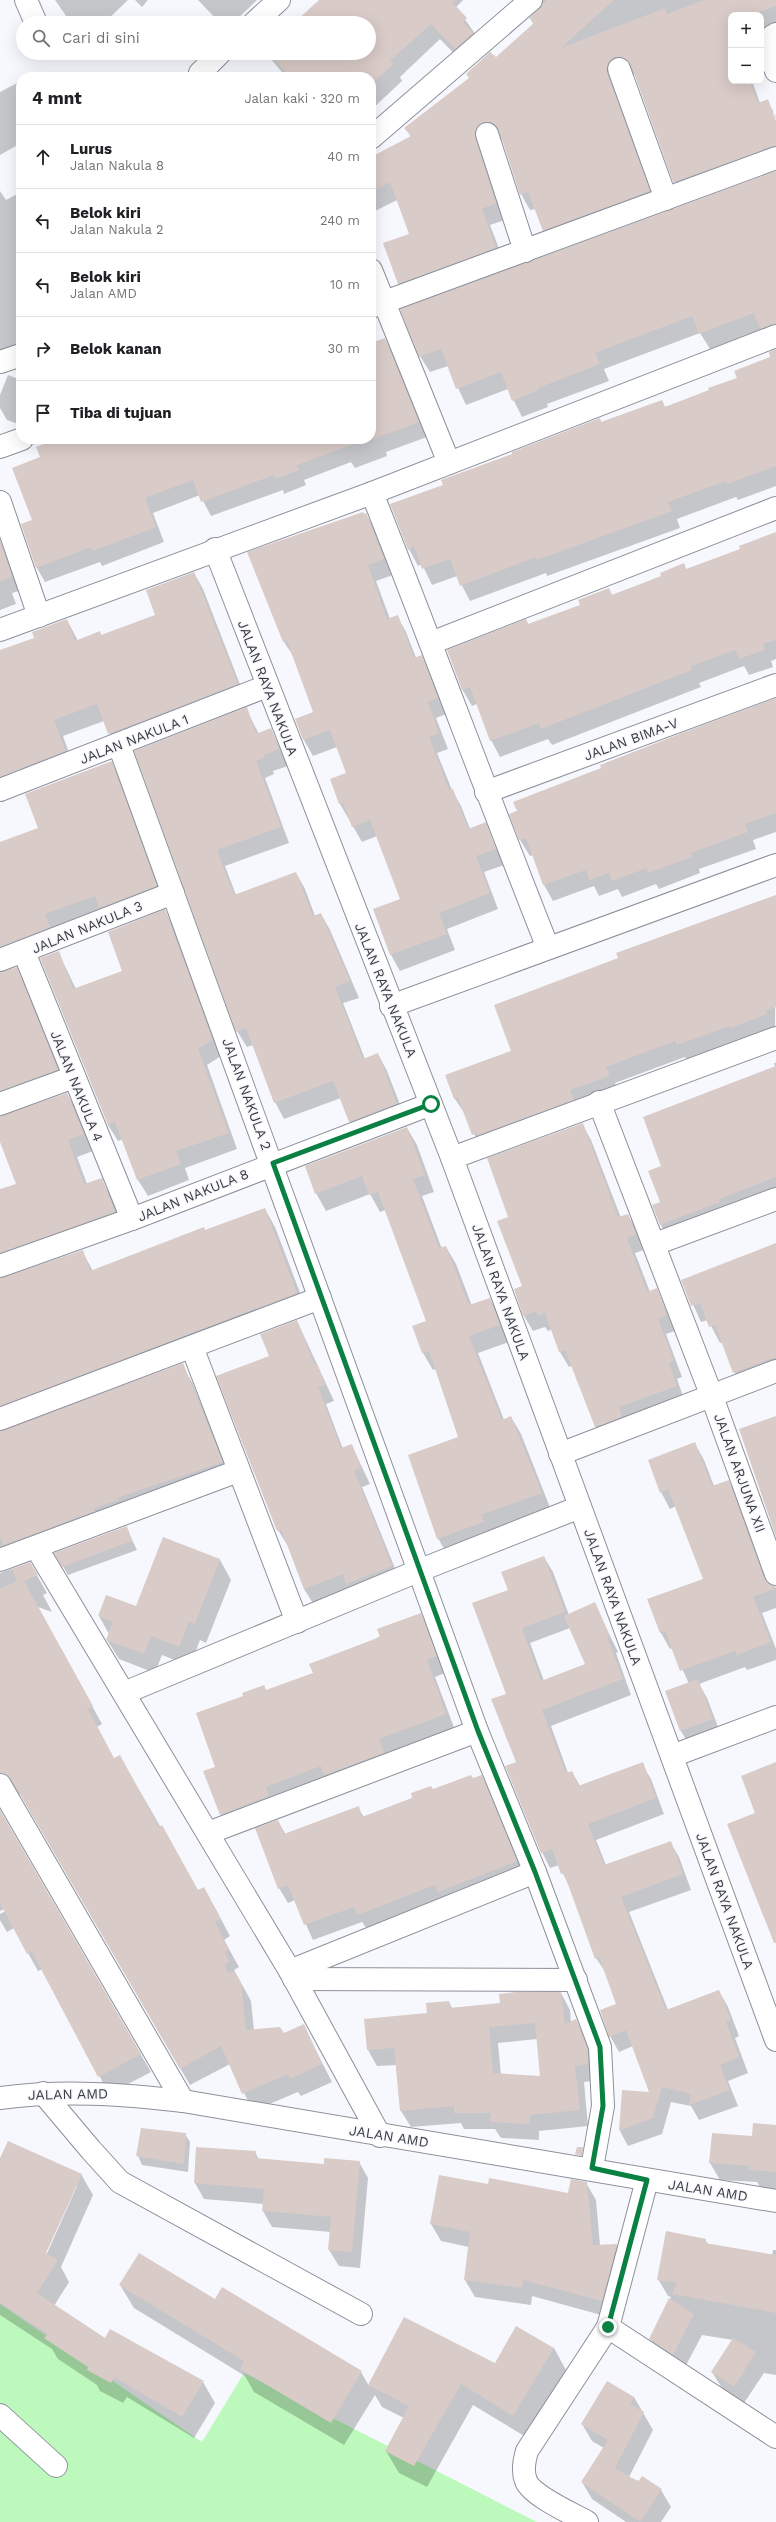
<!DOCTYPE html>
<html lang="id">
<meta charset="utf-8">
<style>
body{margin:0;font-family:"Work Sans",sans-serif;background:#f2f2f2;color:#202124}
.controls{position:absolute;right:12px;top:12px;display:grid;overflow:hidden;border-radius:8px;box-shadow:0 4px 16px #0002}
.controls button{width:36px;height:36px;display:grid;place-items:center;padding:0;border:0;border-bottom:1px solid #e0e0e0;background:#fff;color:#202124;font:20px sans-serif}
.stop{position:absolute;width:12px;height:12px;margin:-9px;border:3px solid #0b8043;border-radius:50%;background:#fff}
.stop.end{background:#0b8043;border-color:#fff;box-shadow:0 1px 4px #0008}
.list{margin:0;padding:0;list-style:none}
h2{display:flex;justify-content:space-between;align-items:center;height:52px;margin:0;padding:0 16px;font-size:17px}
h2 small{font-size:13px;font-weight:400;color:#757577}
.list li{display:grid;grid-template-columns:26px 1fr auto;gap:12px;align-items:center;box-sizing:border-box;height:64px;padding:0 16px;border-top:1px solid #e0e0e0}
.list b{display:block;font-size:15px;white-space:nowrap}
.list p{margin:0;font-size:13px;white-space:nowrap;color:#757577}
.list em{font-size:13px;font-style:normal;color:#757577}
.icon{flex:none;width:22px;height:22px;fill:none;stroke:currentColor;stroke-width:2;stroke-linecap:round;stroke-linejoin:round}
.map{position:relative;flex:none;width:776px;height:2522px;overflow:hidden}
.search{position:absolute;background:#fff;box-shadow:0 4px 16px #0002;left:16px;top:16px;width:360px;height:44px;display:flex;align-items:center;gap:10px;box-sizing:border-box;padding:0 14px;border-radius:22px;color:#757577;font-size:15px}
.panel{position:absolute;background:#fff;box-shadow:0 4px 16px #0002;left:16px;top:72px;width:360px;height:372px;border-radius:16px}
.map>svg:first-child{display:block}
</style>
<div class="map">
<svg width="776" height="2522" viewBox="0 0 776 2522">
<rect width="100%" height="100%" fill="#f7f8fd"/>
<polygon fill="#bdf9bd" points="0,2304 202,2442 244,2373 537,2522 0,2522"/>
<g fill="#0003" fill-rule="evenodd">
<polygon points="55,0 128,0 104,23 71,23"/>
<polygon points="135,0 148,0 142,7"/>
<polygon points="198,0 257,0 233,23 220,23"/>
<polygon points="320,0 463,0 456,7 476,35 465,65 440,39 400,77 402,81 371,110 371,77 286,77 266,53 369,53 369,23 296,23"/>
<polygon points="530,0 776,0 776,26 761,31 761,15 731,15 731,81 752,81 760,103 767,101 776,116 776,119 774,112 772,113 776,124 776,164 684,198 674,182 636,75 625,73 658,208 553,246 535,209 530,210 521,194 503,141 500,138 493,138 505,220 490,225 505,264 408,300 399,283 410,234 397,200 371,213 371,158 411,137 406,128 496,59 534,25 530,18 544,4 535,6"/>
<polygon points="21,81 21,143 0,155 0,92"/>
<polygon points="776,172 776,313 761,319 765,328 710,349 700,333 604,369 609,381 547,404 548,407 522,417 508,389 466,405 448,366 430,372 420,356"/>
<polygon points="0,191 6,200 21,192 21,361 0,368"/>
<polygon points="385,339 393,354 427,437 386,452 387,456 355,468 351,462 304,480 306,485 284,494 283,490 211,516 200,495 153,513 164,542 102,566 100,562 45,582 37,568 34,520 41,458 65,439 371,439 371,344"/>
<polygon points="776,350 776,486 738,500 736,497 677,519 680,528 547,576 546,573 470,601 457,576 432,585 422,564 418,566 409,549 444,486 599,419 602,423 662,401 665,407 711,391 738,378 772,358"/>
<polygon points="8,375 21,380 21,425 7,420 0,408 0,395"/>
<polygon points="366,514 375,530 393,575 376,581 390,619 397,616 406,632 416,658 421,656 430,672 446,714 436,718 448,749 437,753 452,790 461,806 470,829 485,824 504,865 484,872 498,909 447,929 455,950 400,971 391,955 374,910 401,900 377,836 362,842 340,804 331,780 347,774 337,747 313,756 304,740 296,720 314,713 294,657 284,642 248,553"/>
<polygon points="776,533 776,659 771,661 773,667 749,675 744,666 699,683 701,687 552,745 548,739 500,757 491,740 477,704 472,706 462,689 526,620 529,625 581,605 609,589 612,595 662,577 684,565 687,570 741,550"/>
<polygon points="0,539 19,591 12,593 16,604 0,610"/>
<polygon points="194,573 203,589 246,700 118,750 104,721 63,736 74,767 30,784 21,768 0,711 0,672 36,639 67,620 78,641 100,633 102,636 157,616"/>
<polygon points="776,699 776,832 753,840 756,849 699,869 700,873 659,889 656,884 622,897 618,889 599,896 594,886 553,901 544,885 533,855 530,856 520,840 510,814"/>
<polygon points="246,709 259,734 271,729 288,766 273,771 274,774 265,778 289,843 225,866 236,895 296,873 305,889 315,916 321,914 330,930 359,998 343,1003 365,1059 378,1054 387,1071 406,1120 359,1138 350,1122 341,1098 284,1119 275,1102 253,1045 247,1047 237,1031 136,752"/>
<polygon points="111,763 121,780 166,904 5,966 0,972 0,848 15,865"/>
<polygon points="776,896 775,1030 687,1061 685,1057 615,1083 618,1092 482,1151 465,1114 455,1099 446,1076 512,1051 620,958 618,953"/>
<polygon points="165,911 174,927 221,1056 207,1065 237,1149 185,1168 189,1180 148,1196 138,1180 123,1139 118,1141 108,1125 58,952 76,989 124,971"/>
<polygon points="16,968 26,986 67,1087 5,1110 0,1116 0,973"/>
<polygon points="774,1063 776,1063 776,1196 670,1241 661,1225 662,1166 775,1067"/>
<polygon points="67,1094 77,1111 93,1151 77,1157 87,1184 101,1179 111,1197 124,1230 6,1272 0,1278 0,1190 17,1184 0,1139 0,1116"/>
<polygon points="582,1124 591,1140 621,1218 628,1215 637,1230 644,1250 635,1253 650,1292 657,1289 675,1331 666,1334 682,1377 677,1379 685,1402 604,1442 596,1427 572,1366 569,1367 560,1352 552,1329 548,1331 545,1327 533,1331 524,1316 515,1290 523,1287 510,1217"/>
<polygon points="407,1128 417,1145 434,1192 422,1196 442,1249 446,1247 456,1264 472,1306 490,1299 500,1316 509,1342 478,1353 504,1420 511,1417 521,1434 551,1510 448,1556 438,1538 459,1437 436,1369 433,1370 423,1353 413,1327 427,1322 386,1210 380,1212 370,1194 326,1211 316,1193"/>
<polygon points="265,1209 275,1227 307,1311 0,1429 0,1279 82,1251 93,1271"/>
<polygon points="776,1244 776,1377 744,1390 735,1373 723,1342 720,1343 708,1320 701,1322 682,1280"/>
<polygon points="297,1321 334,1401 326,1404 343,1449 352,1446 370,1484 362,1487 401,1583 314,1605 304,1589 288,1546 278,1530 270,1357"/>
<polygon points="182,1365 192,1382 232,1480 0,1570 0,1432"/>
<polygon points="695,1444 704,1460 714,1486 728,1481 738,1497 769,1584 776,1587 776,1608 762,1613 776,1649 776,1660 747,1670 745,1667 699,1684 707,1698 722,1737 691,1748 681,1731 667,1692 689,1684 673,1648 670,1649 661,1633 649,1600 704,1579 676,1506 670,1509 661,1492"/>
<polygon points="126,1527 137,1550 68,1575 56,1554"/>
<path d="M 544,1557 L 553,1572 L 569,1615 L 594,1604 L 618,1652 L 616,1653 L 631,1695 L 551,1726 L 568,1773 L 572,1772 L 580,1786 L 642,1764 L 651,1779 L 664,1814 L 596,1840 L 606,1865 L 670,1842 L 679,1857 L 691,1890 L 629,1912 L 668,2010 L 719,1991 L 728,2007 L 739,2036 L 735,2038 L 748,2073 L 728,2081 L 738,2106 L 699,2120 L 691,2106 L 671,2102 L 662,2134 L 628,2146 L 620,2131 L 650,2094 L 633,2046 L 619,2052 L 610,2036 L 617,2004 L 606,1973 L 596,1958 L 569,1886 L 559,1865 L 550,1868 L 542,1852 L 517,1763 L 508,1694 L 509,1590 ZM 570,1628 L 586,1665 L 544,1681 L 530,1643 Z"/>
<polygon points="220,1560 231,1580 206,1643 200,1640 190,1666 162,1655 155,1673 119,1659 107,1640 109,1634 99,1616 137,1607"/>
<polygon points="30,1563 47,1593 43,1595 52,1612 38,1607 102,1724 97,1727 114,1759 130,1774 198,1892 214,1906 230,1936 224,1940 239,1967 234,1970 251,2001 254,2031 283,2034 303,2025 332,2082 301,2096 298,2092 253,2111 230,2064 190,2085 22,1796 11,1790 0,1796 0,1573"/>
<polygon points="420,1614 430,1630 445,1673 435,1677 455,1730 230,1831 221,1815 205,1772 217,1767 266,1691 314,1673"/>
<polygon points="481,1776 490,1791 525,1876 367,1929 362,1922 313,1940 295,1900 288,1903 279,1888 278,1821 286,1835 358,1808 364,1817 433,1790"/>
<polygon points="0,1812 151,2072 109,2094 43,1969 38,1971 14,1928 7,1932 0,1920 0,1914 9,1909 8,1907 0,1911"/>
<path d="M 561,1993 L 570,2010 L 571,2022 L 576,2020 L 585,2037 L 596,2067 L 597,2080 L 584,2082 L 588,2126 L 539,2131 L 539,2140 L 501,2138 L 495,2129 L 464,2129 L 461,2123 L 411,2127 L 401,2111 L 397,2065 L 377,2066 L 368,2050 L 449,2002 L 452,2008 L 501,2004 ZM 537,2039 L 541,2077 L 501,2075 L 498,2043 Z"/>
<polygon points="776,2126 776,2189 760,2187 757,2182 720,2180 710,2163"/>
<polygon points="185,2134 190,2142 188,2172 142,2165 138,2156"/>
<polygon points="255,2152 259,2160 325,2165 359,2162 368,2178 360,2268 339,2266 329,2250 331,2232 272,2227 263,2211 264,2204 204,2199 195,2183"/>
<path d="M 0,2160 L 81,2174 L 93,2195 L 61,2267 L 69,2282 L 54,2306 L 105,2340 L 203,2382 L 215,2403 L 194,2438 L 127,2397 L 123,2403 L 100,2391 L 97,2385 L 58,2359 L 52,2349 L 0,2315 ZM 75,2186 L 77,2186 L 45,2258 L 43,2257 Z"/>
<polygon points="586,2183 596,2200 600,2245 616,2245 626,2262 612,2318 532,2296 531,2305 475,2297 465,2280 469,2247 441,2241 431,2224 489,2185 569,2194"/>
<polygon points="705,2240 708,2244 772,2256 773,2250 776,2250 776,2375 764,2373 744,2403 722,2388 712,2372 733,2340 702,2335 683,2371 660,2356 650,2339 671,2297 668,2296 658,2279"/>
<polygon points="120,2285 215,2300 361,2372 369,2386 495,2364 554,2348 566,2370 526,2437 473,2405 427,2487 399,2473 386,2451 404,2418 382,2407 375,2395 344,2445 254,2392 245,2376 134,2308"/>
<polygon points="634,2397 653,2430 629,2477 661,2490 671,2507 661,2522 626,2522 592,2499 582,2482 604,2448 592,2441 582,2424"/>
</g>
<g fill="#d9cbc7" fill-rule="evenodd">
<polygon points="319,0 456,0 453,3 467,18 463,22 473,33 455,49 431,24 390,61 394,64 374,82 371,77 291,77 268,53 369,53 369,23 283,23 290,16 295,22"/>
<polygon points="547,0 614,0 561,48 665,8 667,14 704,0 776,0 776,6 751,15 731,15 731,81 749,81 758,103 768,99 776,121 776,146 673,182 631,65 622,57 614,57 607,66 607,73 650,191 543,231 528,192 520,195 499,130 490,122 483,122 475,131 475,137 496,203 482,209 496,248 398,284 383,243 409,234 390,182 371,192 371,157 411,136 404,128 469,78 466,74 490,52 496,57 534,23 529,18"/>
<polygon points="776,171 776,324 760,329 754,313 699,334 692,316 595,353 600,364 538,388 539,390 512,401 501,372 456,389 441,349 419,357 400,309"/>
<polygon points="385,338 419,422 371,440 371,343"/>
<polygon points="776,349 776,466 727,484 726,481 668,502 672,511 537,560 536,557 460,586 450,559 422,569 414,547 408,550 390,504 443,485 441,480 512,454 512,452 600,418 601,422 662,400 665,407 709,390 708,388 737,378 734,371 770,357 769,352"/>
<polygon points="56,439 358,439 359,442 297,465 299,470 275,479 274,475 201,502 193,480 145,498 156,527 93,551 91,547 36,568 21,524 32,520 12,468 40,457 36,447"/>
<polygon points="363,512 364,514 366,513 384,559 368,565 387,619 398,615 414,658 422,655 438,698 428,702 439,733 429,737 449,790 453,789 468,829 486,822 496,849 476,856 490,893 439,913 447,934 390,955 373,909 400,899 370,820 352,827 343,803 339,804 330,779 346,773 330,730 303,740 295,719 313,712 287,641 283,642 247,552"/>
<polygon points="776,532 776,640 763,644 765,650 739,659 735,650 691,666 692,670 541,729 539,723 490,741 470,687 462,690 447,650 526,619 528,624 580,605 578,600 609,588 612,595 661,576 660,573 684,563 686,569 740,549 739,546"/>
<polygon points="0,541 12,577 0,582"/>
<polygon points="194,572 238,684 108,734 97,704 54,720 66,751 0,777 0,650 34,638 32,632 67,619 75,641 100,631 101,635 155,615 146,590"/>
<polygon points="776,698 776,813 745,824 748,832 691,853 692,857 648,873 647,868 612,881 609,873 589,880 586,870 543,885 526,838 519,840 509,814 517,811 513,802 601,768 600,765 682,733"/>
<polygon points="247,707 256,734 271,728 279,749 264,755 265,758 256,761 281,827 217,850 234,895 296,872 313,916 321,913 350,981 335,987 363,1059 378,1053 397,1104 349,1122 333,1081 274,1103 246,1028 236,1032 134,751"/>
<polygon points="112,761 157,886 99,908 95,896 45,914 50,927 0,947 0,842 38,828 25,794"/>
<polygon points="776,895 776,1007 765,1011 767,1014 731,1028 730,1026 677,1045 675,1041 606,1067 610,1076 570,1090 574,1100 478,1135 477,1133 472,1135 458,1098 454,1099 445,1075 511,1051 494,1005 618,958 616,953"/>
<polygon points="165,909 213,1040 198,1049 229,1133 176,1151 181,1164 137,1180 115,1122 108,1125 40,958 59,951 73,989 122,971 108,932"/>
<polygon points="17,967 58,1070 0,1091 0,972"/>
<polygon points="776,1066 776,1177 719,1199 720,1202 660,1225 652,1205 660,1202 648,1171 661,1166 643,1117"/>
<polygon points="67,1093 84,1134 68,1140 84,1184 102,1178 115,1212 0,1253 0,1189 16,1184 0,1142 0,1116"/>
<polygon points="583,1123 618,1217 628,1214 636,1234 627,1238 647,1292 657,1288 667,1315 658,1319 674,1361 669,1363 677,1386 619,1407 622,1417 595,1427 565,1350 559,1352 545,1313 538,1316 536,1311 523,1316 514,1289 522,1286 497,1221 508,1217 487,1158"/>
<polygon points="407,1127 425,1175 413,1179 439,1248 446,1246 469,1305 490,1298 500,1325 469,1336 502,1420 511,1416 542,1493 481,1515 484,1522 437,1539 408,1455 458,1437 429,1351 422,1353 412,1326 426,1321 378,1192 369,1195 362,1176 315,1194 305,1166"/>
<polygon points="265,1208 297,1293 0,1406 0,1278 83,1250 90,1271 204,1227 205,1230"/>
<polygon points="776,1243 776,1357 733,1373 715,1325 709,1327 700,1303 691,1306 681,1280"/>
<polygon points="297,1320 314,1364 317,1363 325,1385 318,1387 341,1448 352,1444 361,1468 354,1470 392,1566 346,1584 343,1574 304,1589 281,1529 277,1531 216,1376 269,1356 260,1334"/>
<polygon points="183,1363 223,1462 117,1498 118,1500 92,1509 96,1511 3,1545 0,1537 0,1431"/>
<polygon points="776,1416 776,1537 739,1429"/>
<polygon points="695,1442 712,1486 729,1480 764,1578 776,1588 753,1597 771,1642 737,1655 735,1651 680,1671 665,1631 660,1633 647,1599 703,1579 668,1489 660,1493 648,1460"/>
<polygon points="127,1526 132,1541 62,1567 54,1553"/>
<polygon points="163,1537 220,1559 195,1624 189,1621 179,1647 151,1636 144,1654 106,1640 113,1622 98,1616 106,1595 136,1606"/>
<polygon points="544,1556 565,1612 522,1628 541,1681 585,1664 564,1616 595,1602 610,1636 607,1637 623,1679 542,1710 566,1773 572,1771 578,1786 643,1762 656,1798 588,1824 604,1865 671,1841 683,1874 621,1897 666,2010 719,1990 731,2020 726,2022 739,2057 720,2065 730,2090 689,2105 691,2094 662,2087 653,2118 619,2131 622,2090 649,2092 626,2030 609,2037 600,2010 616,2004 599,1957 595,1959 564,1873 561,1874 552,1849 541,1853 505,1766 516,1762 491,1699 506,1694 472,1603 508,1590 501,1572"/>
<polygon points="30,1562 38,1575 24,1581 93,1706 88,1709 114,1758 120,1755 159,1827 162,1825 198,1890 204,1887 221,1919 215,1922 229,1949 225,1952 230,1962 225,1964 227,1973 235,1972 241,1983 246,2030 280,2027 284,2033 304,2024 322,2064 290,2079 288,2074 242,2094 221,2046 180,2069 11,1779 0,1773 0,1589 17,1581 12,1569"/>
<polygon points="421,1613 437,1656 427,1660 446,1714 379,1739 384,1753 324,1775 321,1766 266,1787 269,1796 220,1815 203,1771 215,1767 196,1713 243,1696 242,1693 264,1685 266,1690 313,1673 309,1664 380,1637 377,1629"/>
<polygon points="698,1679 713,1719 680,1731 665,1691"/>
<polygon points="776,1762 776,1943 774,1943 727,1824 755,1813 741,1776"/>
<polygon points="471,1775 473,1778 482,1775 517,1861 438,1892 435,1885 357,1915 354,1907 304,1925 288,1885 278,1889 255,1828 278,1820 284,1834 359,1806 362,1817 412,1798 411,1793 431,1786 433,1789"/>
<polygon points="0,1810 141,2054 98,2077 32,1952 27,1954 0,1903"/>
<path d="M 515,1992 L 561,1992 L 565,2024 L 576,2019 L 588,2049 L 588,2064 L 575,2066 L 580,2110 L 530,2115 L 530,2124 L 490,2122 L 491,2113 L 454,2113 L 454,2106 L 400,2111 L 394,2048 L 367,2050 L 364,2019 L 427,2013 L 426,2003 L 449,2001 L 450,2008 L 500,2003 L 499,1994 ZM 535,2023 L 540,2076 L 493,2073 L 489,2027 Z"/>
<polygon points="753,2123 776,2125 776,2172 749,2170 749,2166 709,2163 712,2133 752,2136"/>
<polygon points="141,2128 186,2133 184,2164 136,2156"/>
<polygon points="8,2141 82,2174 46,2253 58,2260 37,2293 105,2338 110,2329 204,2381 182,2417 114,2377 111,2383 87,2370 88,2367 44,2338 48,2334 0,2303 0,2158"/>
<polygon points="196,2147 256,2151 255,2158 324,2164 324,2158 360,2161 352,2252 328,2250 331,2217 262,2211 264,2189 194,2183"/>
<polygon points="577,2147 583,2147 582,2156 575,2154"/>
<polygon points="439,2175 488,2184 489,2178 568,2193 571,2179 587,2182 593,2245 617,2244 602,2301 523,2280 522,2288 464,2280 470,2232 430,2224"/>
<polygon points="666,2231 706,2239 705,2243 776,2255 776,2313 672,2294 677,2283 657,2280"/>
<polygon points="139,2253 215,2299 222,2287 362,2371 331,2423 240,2369 244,2361 119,2285"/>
<polygon points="669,2298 694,2314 673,2355 649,2339"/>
<polygon points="404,2317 495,2363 516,2326 554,2348 513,2416 461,2384 414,2466 385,2451 409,2406 368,2385"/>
<polygon points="733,2338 756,2352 734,2387 711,2372"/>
<polygon points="607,2381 634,2397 630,2404 644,2412 615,2468 638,2482 642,2476 662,2489 640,2522 581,2482 608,2440 581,2424"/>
</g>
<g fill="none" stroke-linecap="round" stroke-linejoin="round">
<g stroke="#8c909b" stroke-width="24">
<g id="minor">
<polyline points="26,0 36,23"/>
<polyline points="254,23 279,0"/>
<path d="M 776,34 C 761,41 772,60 776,71"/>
<polyline points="619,69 666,199"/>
<polyline points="199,77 200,73 220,53"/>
<polyline points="487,134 525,251"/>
<polyline points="371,138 531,0"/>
<polyline points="371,270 449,463"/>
<polyline points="371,307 776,158"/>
<polyline points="0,362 21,355"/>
<polyline points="0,447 22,439"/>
<path d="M 372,493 C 432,644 488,797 548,948"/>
<polyline points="0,502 39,616"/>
<polyline points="215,549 452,1158 776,2040"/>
<polyline points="0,630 372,493 776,336"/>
<polyline points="431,643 776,508"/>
<polyline points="119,745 477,1731 535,1872 600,2047 603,2106 592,2168"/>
<polyline points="0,790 267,686"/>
<polyline points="486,792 776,685"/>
<polyline points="24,952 132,1219"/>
<polyline points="0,960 173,893"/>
<polyline points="391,1006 776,865"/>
<polyline points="599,1102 711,1394 776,1574"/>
<polyline points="0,1104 74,1077"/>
<polyline points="452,1158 776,1038"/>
<polyline points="655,1244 776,1199"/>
<polyline points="0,1266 132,1219 431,1104"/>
<polyline points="192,1347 297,1622"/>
<polyline points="0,1419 320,1298"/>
<polyline points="560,1454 776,1371"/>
<polyline points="36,1547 290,1971 380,2136"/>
<polyline points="0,1560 238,1471"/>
<polyline points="124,1693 418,1571 580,1507"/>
<polyline points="672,1756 776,1717"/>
<polyline points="0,1785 183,2101"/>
<polyline points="208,1833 477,1731"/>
<polyline points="290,1971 535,1872"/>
<polyline points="294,1979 576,1980"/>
<polyline points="43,2093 91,2150 120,2182 361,2314"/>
<polyline points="608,2327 776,2437"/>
<polyline points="0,2415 56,2466"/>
<path d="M 587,2522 C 573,2514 532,2496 526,2481 C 522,2471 524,2461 527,2451 L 608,2327 L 647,2180"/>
</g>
</g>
<g stroke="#8c909b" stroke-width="24">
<path id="tertiary" d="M 0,2098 C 62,2090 121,2094 183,2101 L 776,2201"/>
</g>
<use href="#minor" stroke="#fff" stroke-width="22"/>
<use href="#tertiary" stroke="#fff" stroke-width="22"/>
</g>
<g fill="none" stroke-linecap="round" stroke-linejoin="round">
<polyline stroke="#0b8043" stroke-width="5" points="431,1104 273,1163 478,1731 535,1872 600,2047 603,2106 592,2168 647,2180 608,2327"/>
</g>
<g text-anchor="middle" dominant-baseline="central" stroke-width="3" stroke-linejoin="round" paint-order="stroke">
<g font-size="14" fill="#393b3f" stroke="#f7f8fd">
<text transform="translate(268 688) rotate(69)">JALAN RAYA NAKULA</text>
<text transform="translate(134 739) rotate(-21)">JALAN NAKULA 1</text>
<text transform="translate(631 739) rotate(-20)">JALAN BIMA-V</text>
<text transform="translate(87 927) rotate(-22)">JALAN NAKULA 3</text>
<text transform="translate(386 990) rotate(68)">JALAN RAYA NAKULA</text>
<text transform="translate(77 1086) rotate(68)">JALAN NAKULA 4</text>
<text transform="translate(247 1094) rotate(70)">JALAN NAKULA 2</text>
<text transform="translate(193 1195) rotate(-22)">JALAN NAKULA 8</text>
<text transform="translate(501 1292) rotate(70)">JALAN RAYA NAKULA</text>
<text transform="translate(740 1473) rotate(70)">JALAN ARJUNA XII</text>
<text transform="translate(613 1597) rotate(70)">JALAN RAYA NAKULA</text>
<text transform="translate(725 1901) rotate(70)">JALAN RAYA NAKULA</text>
<text transform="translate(68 2094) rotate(-1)">JALAN AMD</text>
<text transform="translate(389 2136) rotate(9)">JALAN AMD</text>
<text transform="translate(708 2190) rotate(9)">JALAN AMD</text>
</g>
</g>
</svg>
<div class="controls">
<button>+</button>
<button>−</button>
</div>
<div class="stop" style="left:431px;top:1104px"></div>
<div class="stop end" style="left:608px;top:2327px"></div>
<div class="search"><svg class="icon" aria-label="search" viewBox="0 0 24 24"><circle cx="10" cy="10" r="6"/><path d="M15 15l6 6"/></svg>Cari di sini</div>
<section class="panel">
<h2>4 mnt<small>Jalan kaki · 320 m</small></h2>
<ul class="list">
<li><svg class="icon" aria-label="ahead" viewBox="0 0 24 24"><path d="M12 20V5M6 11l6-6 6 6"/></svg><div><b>Lurus</b><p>Jalan Nakula 8</p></div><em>40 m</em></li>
<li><svg class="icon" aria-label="left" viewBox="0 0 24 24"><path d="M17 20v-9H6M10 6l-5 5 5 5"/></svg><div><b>Belok kiri</b><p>Jalan Nakula 2</p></div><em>240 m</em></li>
<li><svg class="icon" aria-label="left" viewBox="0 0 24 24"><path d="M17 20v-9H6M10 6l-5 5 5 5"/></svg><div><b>Belok kiri</b><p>Jalan AMD</p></div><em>10 m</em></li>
<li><svg class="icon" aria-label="right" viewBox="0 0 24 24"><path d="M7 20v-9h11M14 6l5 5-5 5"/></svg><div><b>Belok kanan</b></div><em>30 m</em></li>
<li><svg class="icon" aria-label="arrive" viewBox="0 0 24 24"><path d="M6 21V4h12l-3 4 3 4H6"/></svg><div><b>Tiba di tujuan</b></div></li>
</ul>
</section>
</div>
